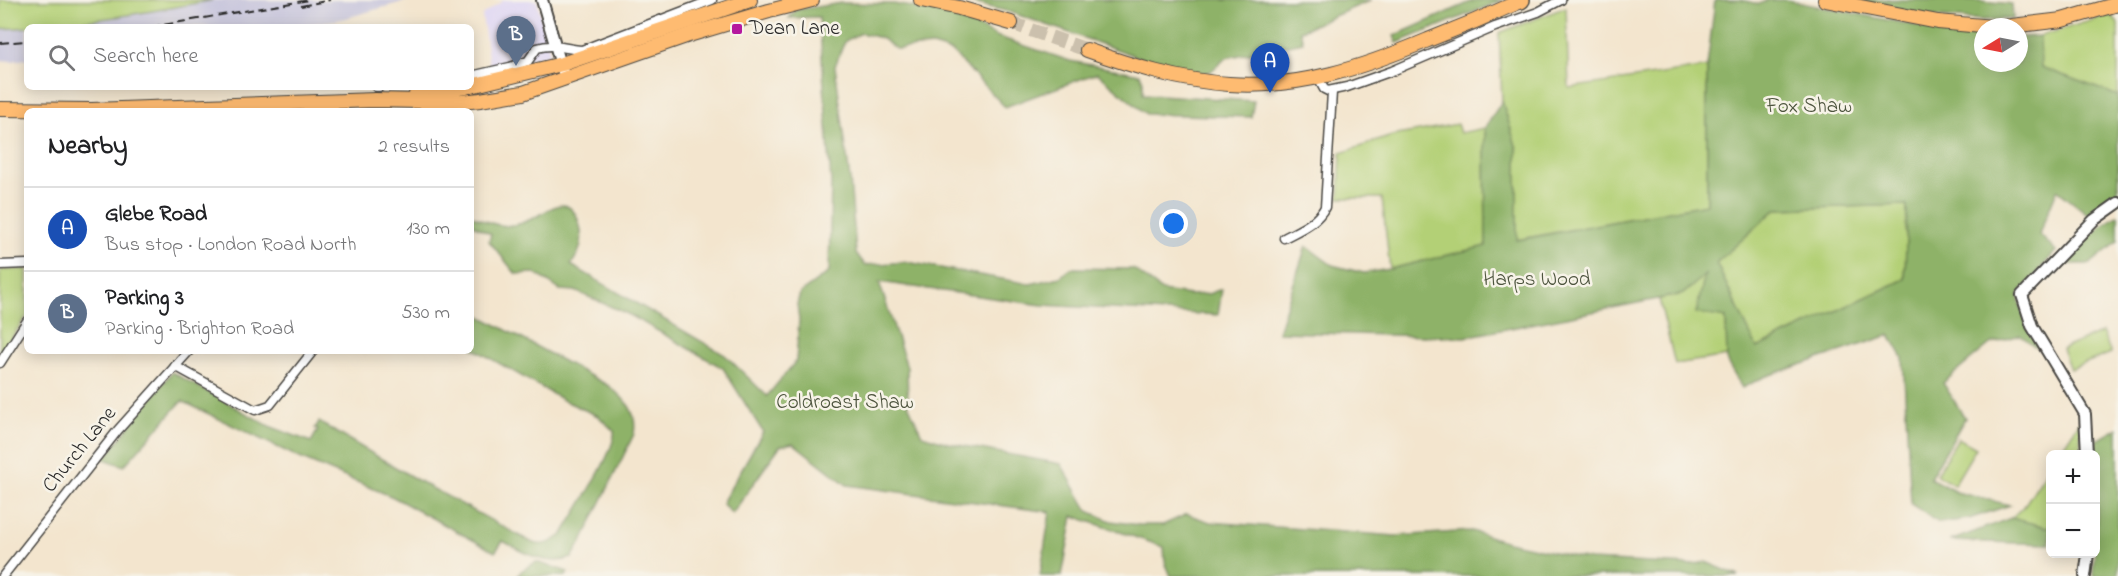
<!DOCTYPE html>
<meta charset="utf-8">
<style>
body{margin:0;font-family:"Indie Flower",sans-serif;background:#f6f6f6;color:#202124}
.controls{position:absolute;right:18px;bottom:18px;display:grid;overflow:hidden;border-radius:9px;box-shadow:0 3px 15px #0003}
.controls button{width:54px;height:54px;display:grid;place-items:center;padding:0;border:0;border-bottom:2px solid #e0e0e0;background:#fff;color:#202124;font:30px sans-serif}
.compass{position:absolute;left:1974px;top:18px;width:54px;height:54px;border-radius:50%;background:#fff;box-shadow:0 3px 15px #0003;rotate:260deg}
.you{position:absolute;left:1174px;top:224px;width:21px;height:21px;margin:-15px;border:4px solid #fff;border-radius:50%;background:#1a73e8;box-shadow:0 0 0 9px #1a73e833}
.badge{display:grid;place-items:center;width:39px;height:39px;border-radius:50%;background:#0f766e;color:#fff;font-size:20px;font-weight:700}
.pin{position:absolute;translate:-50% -50px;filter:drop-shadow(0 2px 3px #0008)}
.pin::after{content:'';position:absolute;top:32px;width:21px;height:18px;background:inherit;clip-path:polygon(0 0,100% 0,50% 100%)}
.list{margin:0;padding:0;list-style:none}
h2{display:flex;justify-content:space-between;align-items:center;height:78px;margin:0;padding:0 24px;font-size:26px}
h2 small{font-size:20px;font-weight:400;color:#757577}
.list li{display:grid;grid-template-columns:39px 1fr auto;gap:18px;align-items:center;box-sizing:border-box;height:84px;padding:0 24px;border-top:2px solid #e0e0e0}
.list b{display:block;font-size:22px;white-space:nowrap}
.list p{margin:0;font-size:20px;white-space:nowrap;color:#757577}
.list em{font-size:20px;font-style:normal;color:#757577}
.icon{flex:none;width:33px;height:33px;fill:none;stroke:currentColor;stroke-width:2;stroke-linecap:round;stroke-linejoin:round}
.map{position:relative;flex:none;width:2118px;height:576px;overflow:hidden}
.search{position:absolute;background:#fff;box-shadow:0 3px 15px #0003;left:24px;top:24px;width:450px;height:66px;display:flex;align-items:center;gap:15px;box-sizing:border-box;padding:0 21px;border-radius:9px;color:#757577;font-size:22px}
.panel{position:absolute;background:#fff;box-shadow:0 3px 15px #0003;left:24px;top:108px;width:450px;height:246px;border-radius:9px}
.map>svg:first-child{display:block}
</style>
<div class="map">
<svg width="2118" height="576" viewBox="0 0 2118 576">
<rect width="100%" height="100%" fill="#f7f3e8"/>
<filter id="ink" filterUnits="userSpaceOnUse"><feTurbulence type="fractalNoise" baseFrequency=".0167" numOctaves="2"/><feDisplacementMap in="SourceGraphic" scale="12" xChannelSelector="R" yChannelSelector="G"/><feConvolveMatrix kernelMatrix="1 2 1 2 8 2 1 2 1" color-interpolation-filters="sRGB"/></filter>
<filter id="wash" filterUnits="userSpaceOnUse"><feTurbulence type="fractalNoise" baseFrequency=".008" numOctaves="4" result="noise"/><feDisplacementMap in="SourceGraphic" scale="24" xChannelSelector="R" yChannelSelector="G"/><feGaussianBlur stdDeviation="1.35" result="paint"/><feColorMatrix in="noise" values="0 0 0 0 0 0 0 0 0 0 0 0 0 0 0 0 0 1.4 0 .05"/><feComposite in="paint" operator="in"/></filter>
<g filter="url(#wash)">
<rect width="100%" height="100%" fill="#f3e5ce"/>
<polygon fill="#ded5f5" points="504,0 537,0 550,54 490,70 482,15"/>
<polygon fill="#c3c1db" points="0,0 409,0 343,19 293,27 27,27 27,59 11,61 0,60"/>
<g fill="#b3d076" stroke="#6f7e50" stroke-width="1.5">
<path d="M 0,0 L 213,0 C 144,13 70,26 0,29 Z"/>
<polygon points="1566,7 1569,88 1707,67 1707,204 1516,240 1517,149 1502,101 1499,33"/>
<polygon points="2106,16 2113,16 2118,24 2118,96 2040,67 2040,36"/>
<polygon points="1457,124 1460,133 1485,128 1486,246 1390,269 1382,198 1339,198 1341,153 1392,136"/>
<polygon points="1907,205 1905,279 1757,348 1716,263 1776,209"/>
<polygon points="27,269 27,316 0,354 0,270"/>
<polygon points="1705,274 1726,318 1727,356 1675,364 1659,299 1683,294"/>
<polygon points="2102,332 2111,353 2070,369 2062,349"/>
<polygon points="2080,421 2081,454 2058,454"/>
<polygon points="1958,438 1976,448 1954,485 1936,475"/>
<polygon points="2050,466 2050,526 2046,527 2011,518 2024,506"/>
</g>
<g fill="#8eb267" stroke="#5c6e49" stroke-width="1.5" fill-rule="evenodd">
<polygon points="962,0 1371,0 1300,31 1303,42 1226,58 1210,72 1187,74 1010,12"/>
<polygon points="1475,0 1503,0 1397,43 1394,36"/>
<path d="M 1715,0 L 1741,0 L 1759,4 L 1769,0 L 1786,0 L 1913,25 L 1983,34 L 1983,63 L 2019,63 L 2019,37 L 2040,36 L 2041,67 L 2118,96 L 2118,196 L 2089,215 L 2057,190 L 2039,234 L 2056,251 L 2018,295 L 2025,321 L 2041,351 L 2020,335 L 1990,344 L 1943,383 L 1965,418 L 1930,478 L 1956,492 L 2010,505 L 1969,519 L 1939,523 L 1911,504 L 1903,358 L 1890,335 L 1764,377 L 1742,388 L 1727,362 L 1726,318 L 1696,313 L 1705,275 L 1683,294 L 1465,337 L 1278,332 L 1306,246 L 1332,265 L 1364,273 L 1390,269 L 1486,246 L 1485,128 L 1502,101 L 1517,149 L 1517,240 L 1707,204 L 1707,67 ZM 1907,205 L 1905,279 L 1757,348 L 1716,263 L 1776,209 Z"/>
<polygon points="1852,0 1970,0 2012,4 2013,19 1984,20 1928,16"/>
<path d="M 842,3 L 894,4 L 954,14 L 996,36 L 1070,61 L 1140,74 L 1143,81 L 1143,94 L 1254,101 L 1251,117 L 1146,114 L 1097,73 L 1005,107 L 952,52 L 932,46 L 896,49 L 881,38 L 861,33 L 845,41 L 835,66 L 850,179 L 856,253 L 865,265 L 907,262 L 1030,284 L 1060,277 L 1071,268 L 1133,269 L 1162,291 L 1190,295 L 1208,294 L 1222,289 L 1218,315 L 1042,305 L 879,282 L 907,367 L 908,404 L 922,435 L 948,443 L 1061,464 L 1088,511 L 1111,521 L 1139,525 L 1163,525 L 1187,514 L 1210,522 L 1396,536 L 1472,531 L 1508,542 L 1590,560 L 1690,565 L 1706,562 L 1739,576 L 1171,576 L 1165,562 L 1164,547 L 1073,516 L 1062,576 L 1040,576 L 1050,512 L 847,485 L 793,443 L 780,446 L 732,514 L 722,503 L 763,432 L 723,368 L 630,315 L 575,291 L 560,290 L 535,273 L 516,274 L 489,241 L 491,234 L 471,224 L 471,215 C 500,229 513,230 541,214 C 547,210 555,205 563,205 C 578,207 583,232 581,244 C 580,252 575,259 571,265 L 725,355 L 767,396 L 796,361 L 799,320 L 797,304 L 800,293 L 829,272 L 831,182 L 819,17 L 789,18 L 796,10 Z"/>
<polygon points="2118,215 2118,241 2090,264 2058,264 2102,226"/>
<path d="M 471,311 L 609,386 C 625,399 638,411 634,434 L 583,539 L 572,558 C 547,567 525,553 503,541 L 495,552 L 393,497 L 302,459 L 182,401 L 124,466 L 104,459 L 172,372 L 269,426 L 311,442 L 318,430 L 315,428 L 319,422 L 419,481 L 533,543 C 545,547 554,541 563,534 C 574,514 617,450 614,431 L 598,416 L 563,400 L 471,347 Z"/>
<polygon points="2118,428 2118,576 2093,576 2097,514 2096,441"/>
<polygon points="2011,518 2046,527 2050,526 2050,544 1950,541"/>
<polygon points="536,562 568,572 566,576 518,576 521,571"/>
</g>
</g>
<g filter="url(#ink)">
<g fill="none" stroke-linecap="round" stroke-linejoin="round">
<polyline stroke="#cbc0ad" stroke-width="14" stroke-dasharray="14 7" stroke-linecap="butt" points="1011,23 1087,50"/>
<g stroke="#494743" stroke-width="11">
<g id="minor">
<path d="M 471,76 L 510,67 L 528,61 L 537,48 C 556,43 563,49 582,50 L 712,0"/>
<polyline points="1318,78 1324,89 1328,91 1347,87 1392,71 1495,27 1538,12 1561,0"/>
<polyline points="376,87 379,87"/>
<path d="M 1284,238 C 1299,230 1317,223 1325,207 L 1332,92"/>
<polyline points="0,265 27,264"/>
<polyline points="0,363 27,321"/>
<polyline points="175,366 255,410 270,405 313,351"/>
<polyline points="3,576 118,430 189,351"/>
</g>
</g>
<g stroke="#494743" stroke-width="14">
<g id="tertiary">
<polyline points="542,0 563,72"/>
<polyline points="2087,454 2085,414 2032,326 2022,295 2094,220 2118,203"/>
<polyline points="2085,576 2088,554"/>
</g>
</g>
<g stroke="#494743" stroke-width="16">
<g id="primary">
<polyline points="1825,0 1938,22 1993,27"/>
<polyline points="2003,27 2062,20 2118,4"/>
</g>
</g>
<g stroke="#494743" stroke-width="16">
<g id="trunk">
<polyline points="921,0 959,8 1011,23"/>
<path d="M 1087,50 C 1132,66 1181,81 1229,84 C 1300,89 1364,67 1428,40 C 1459,28 1490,15 1521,1"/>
<polyline points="471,86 562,64 750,0"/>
<polyline points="416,94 466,87"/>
<polyline points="0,109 92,110 375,100 462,102 480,100 523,93 692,34 769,11 812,0"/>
</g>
</g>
<g stroke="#494743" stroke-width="18">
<polyline id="motorway" points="1521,1 1522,0"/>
</g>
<use href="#minor" stroke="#fff" stroke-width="8"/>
<use href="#tertiary" stroke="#fff" stroke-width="10"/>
<use href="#primary" stroke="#febb71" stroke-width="14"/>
<use href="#trunk" stroke="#febb71" stroke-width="14"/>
<use href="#motorway" stroke="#febb71" stroke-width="15"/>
<g stroke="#2b2b2b" stroke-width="2" stroke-dasharray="9 4.5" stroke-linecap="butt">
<polyline points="301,6 330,0"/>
<polyline points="151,27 309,0"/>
<polyline points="0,43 27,41"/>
</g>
</g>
</g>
<rect fill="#b5179e" stroke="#f7f3e8" stroke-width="2" x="731" y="23" width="12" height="12" rx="3"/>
<g text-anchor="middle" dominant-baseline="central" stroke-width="5" stroke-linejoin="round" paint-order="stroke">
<g font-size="21" fill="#2b2b2b" stroke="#f7f3e8" text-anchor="start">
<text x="749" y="29">Dean Lane</text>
</g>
<g font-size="21" fill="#4d543e" stroke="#f7f3e8">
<text x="1809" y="107">Fox Shaw</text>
<text x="1537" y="280">Harps Wood</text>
<text x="845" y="403">Coldroast Shaw</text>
</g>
<g font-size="21" fill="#2b2b2b" stroke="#f7f3e8">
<text transform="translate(80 450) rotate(-51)">Church Lane</text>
</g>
</g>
</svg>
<div class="controls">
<button>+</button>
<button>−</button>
</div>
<svg class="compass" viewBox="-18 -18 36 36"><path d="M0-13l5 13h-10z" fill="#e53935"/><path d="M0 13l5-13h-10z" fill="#757577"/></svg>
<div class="you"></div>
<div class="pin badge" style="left:1270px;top:93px;background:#1a4fb4">A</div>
<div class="pin badge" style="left:516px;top:66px;background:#5c6f8a">B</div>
<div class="search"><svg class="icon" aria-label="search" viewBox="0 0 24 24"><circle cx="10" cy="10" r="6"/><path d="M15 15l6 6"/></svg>Search here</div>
<section class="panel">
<h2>Nearby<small>2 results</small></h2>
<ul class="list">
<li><span class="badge" style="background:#1a4fb4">A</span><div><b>Glebe Road</b><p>Bus stop · London Road North</p></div><em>130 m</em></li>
<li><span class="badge" style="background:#5c6f8a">B</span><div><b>Parking 3</b><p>Parking · Brighton Road</p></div><em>530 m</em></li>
</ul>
</section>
</div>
